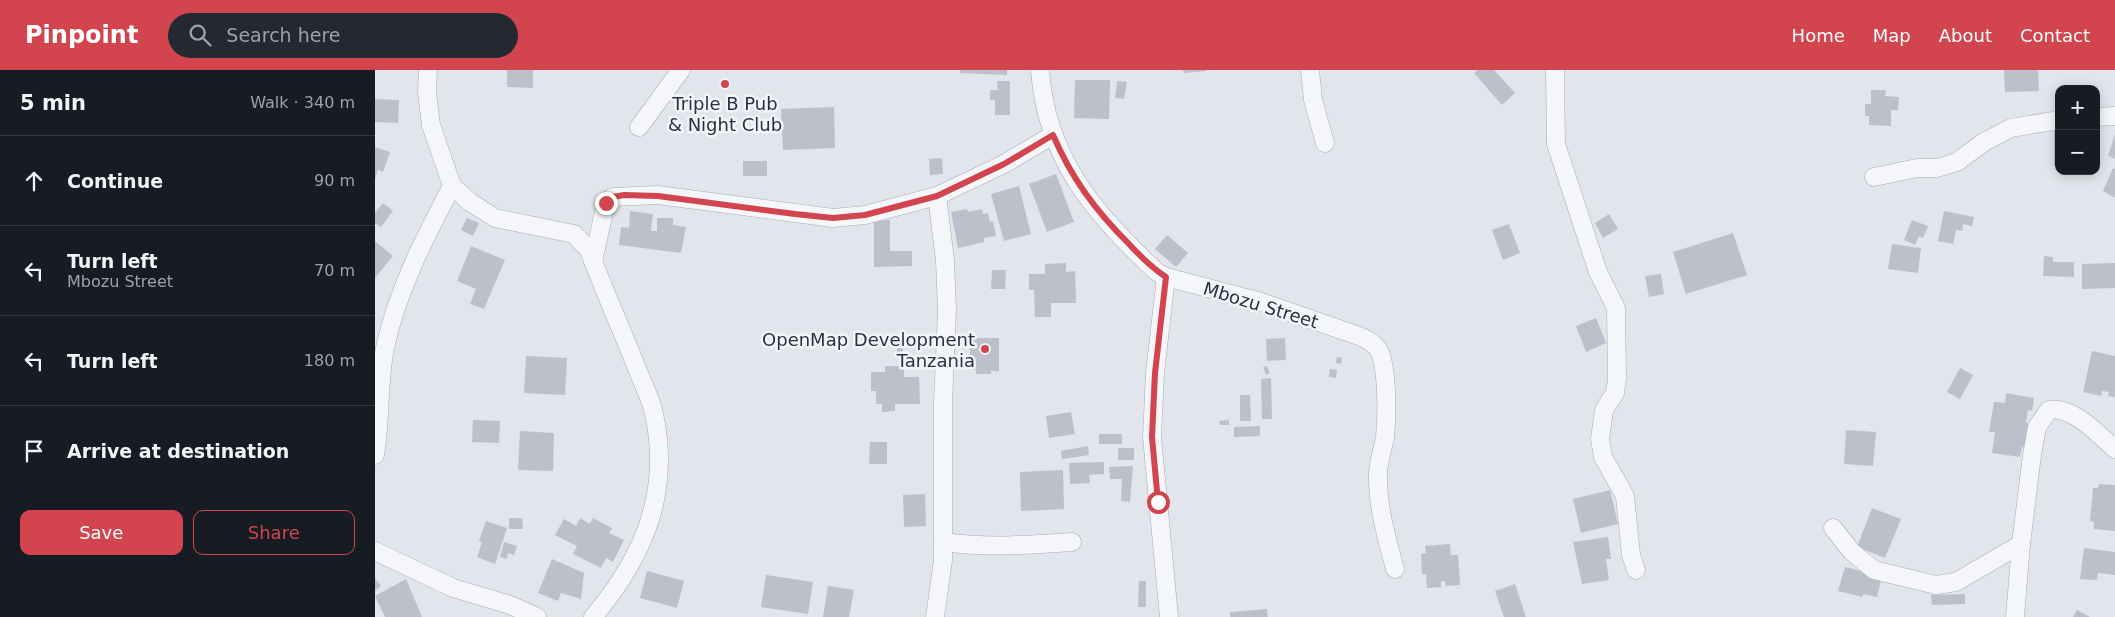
<!DOCTYPE html>
<meta charset="utf-8">
<style>
body{margin:0;font-family:"DejaVu Sans",sans-serif;background:#242831;color:#f1f3f6}
.controls{position:absolute;right:15px;top:15px;display:grid;overflow:hidden;border-radius:10px;box-shadow:0 2px 12px #0003}
.controls button{width:45px;height:45px;display:grid;place-items:center;padding:0;border:0;border-bottom:1px solid #363941;background:#171b24;color:#f1f3f6;font:25px sans-serif}
.stop{position:absolute;width:15px;height:15px;margin:-11px;border:4px solid #d2454e;border-radius:50%;background:#fff}
.stop.end{background:#d2454e;border-color:#fff;box-shadow:0 1px 5px #0008}
.list{margin:0;padding:0;list-style:none}
h2{display:flex;justify-content:space-between;align-items:center;height:65px;margin:0;padding:0 20px;font-size:21px}
h2 small{font-size:16px;font-weight:400;color:#9ea1a6}
.list li{display:grid;grid-template-columns:32px 1fr auto;gap:15px;align-items:center;box-sizing:border-box;height:90px;padding:0 20px;border-top:1px solid #363941}
.list b{display:block;font-size:19px;white-space:nowrap}
.list p{margin:0;font-size:16px;white-space:nowrap;color:#9ea1a6}
.list em{font-size:16px;font-style:normal;color:#9ea1a6}
.actions{display:flex;gap:10px;padding:15px 20px}
.actions a{flex:1;padding:11px 0;border:1px solid #d2454e;border-radius:10px;text-align:center;font-size:18px;color:#d2454e}
.actions .main{background:#d2454e;color:#fff}
.icon{flex:none;width:28px;height:28px;fill:none;stroke:currentColor;stroke-width:2;stroke-linecap:round;stroke-linejoin:round}
.map{position:relative;flex:none;width:1740px;height:547px;overflow:hidden}
header{display:flex;align-items:center;gap:30px;box-sizing:border-box;height:70px;padding:0 25px;background:#d2454e;color:#fff}
header strong{font-size:24px}
nav{display:flex;gap:28px;margin-inline-start:auto;font-size:18px}
.search{width:350px;height:45px;background:#242831;display:flex;align-items:center;gap:12px;box-sizing:border-box;padding:0 18px;border-radius:28px;color:#9ea1a6;font-size:19px}
main{display:flex}
aside{flex:1;background:#171b24}
.map>svg:first-child{display:block}
</style>
<header>
<strong>Pinpoint</strong>
<div class="search"><svg class="icon" aria-label="search" viewBox="0 0 24 24"><circle cx="10" cy="10" r="6"/><path d="M15 15l6 6"/></svg>Search here</div>
<nav><a>Home</a><a>Map</a><a>About</a><a>Contact</a></nav>
</header>
<main>
<aside>
<h2>5 min<small>Walk · 340 m</small></h2>
<ul class="list">
<li><svg class="icon" aria-label="ahead" viewBox="0 0 24 24"><path d="M12 20V5M6 11l6-6 6 6"/></svg><div><b>Continue</b></div><em>90 m</em></li>
<li><svg class="icon" aria-label="left" viewBox="0 0 24 24"><path d="M17 20v-9H6M10 6l-5 5 5 5"/></svg><div><b>Turn left</b><p>Mbozu Street</p></div><em>70 m</em></li>
<li><svg class="icon" aria-label="left" viewBox="0 0 24 24"><path d="M17 20v-9H6M10 6l-5 5 5 5"/></svg><div><b>Turn left</b></div><em>180 m</em></li>
<li><svg class="icon" aria-label="arrive" viewBox="0 0 24 24"><path d="M6 21V4h12l-3 4 3 4H6"/></svg><div><b>Arrive at destination</b></div></li>
</ul>
<div class="actions"><a class="main">Save</a><a>Share</a></div>
</aside>
<div class="map">
<svg width="1740" height="547" viewBox="0 0 1740 547">
<rect width="100%" height="100%" fill="#e2e5eb"/>
<g fill="#bcc0cb">
<polygon points="132,0 158,0 158,18 132,17"/>
<polygon points="585,0 632,0 632,5 585,3"/>
<polygon points="808,0 831,0 831,1 809,3"/>
<polygon points="1103,0 1119,0 1140,23 1127,35 1099,3"/>
<polygon points="1629,0 1663,0 1664,21 1630,22"/>
<polygon points="700,10 735,10 734,49 699,48"/>
<polygon points="622,11 635,11 635,45 620,45 620,30 615,30 615,20 623,20"/>
<polygon points="742,11 752,12 749,29 740,28"/>
<polygon points="1496,20 1511,20 1510,26 1524,27 1523,40 1516,40 1516,56 1494,55 1494,46 1490,46 1490,34 1496,34"/>
<polygon points="0,29 24,30 23,53 0,52"/>
<polygon points="459,37 460,78 408,80 406,39"/>
<rect x="1679" y="58" width="5" height="38"/>
<polygon points="1740,64 1740,89 1733,86"/>
<polygon points="0,77 15,82 8,102 3,100 0,109"/>
<polygon points="567,88 568,104 555,105 554,89"/>
<rect x="368" y="91" width="24" height="15"/>
<polygon points="1738,98 1740,99 1740,128 1728,121"/>
<polygon points="681,104 699,152 672,162 654,114"/>
<polygon points="644,116 656,164 629,171 616,124"/>
<polygon points="8,133 18,141 6,157 0,153 0,143"/>
<polygon points="592,139 593,142 607,139 608,144 613,143 615,152 618,151 621,166 609,168 609,172 583,178 576,142"/>
<polygon points="255,141 278,144 276,161 282,161 282,148 298,148 298,155 311,157 306,183 244,175 246,157 254,158"/>
<polygon points="1569,141 1599,147 1597,156 1588,154 1587,161 1581,160 1578,174 1563,171"/>
<polygon points="1234,144 1243,159 1228,168 1220,153"/>
<polygon points="92,148 104,153 98,166 86,160"/>
<polygon points="515,150 515,181 537,181 537,196 499,197 499,151"/>
<polygon points="1537,150 1553,156 1548,168 1544,166 1540,175 1529,170"/>
<polygon points="1134,154 1145,183 1128,190 1117,160"/>
<polygon points="1358,163 1372,205 1311,224 1298,182"/>
<polygon points="792,165 813,183 801,197 780,179"/>
<polygon points="0,171 18,186 0,208"/>
<polygon points="1517,174 1546,178 1543,203 1513,199"/>
<polygon points="96,176 130,190 109,239 95,234 101,219 82,211"/>
<polygon points="1669,186 1678,187 1678,192 1699,192 1699,207 1668,206"/>
<polygon points="691,193 691,202 700,201 701,233 676,233 676,247 660,247 659,220 654,220 654,204 670,204 670,194"/>
<polygon points="1740,193 1740,218 1707,219 1707,194"/>
<polygon points="617,200 631,200 630,219 616,219"/>
<polygon points="1286,204 1289,224 1274,227 1270,206"/>
<polygon points="1221,248 1231,273 1211,282 1201,256"/>
<polygon points="595,268 624,268 624,301 616,301 616,304 601,304 601,300 598,300 598,289 595,289"/>
<polygon points="910,268 911,290 892,291 891,269"/>
<polygon points="528,277 528,282 522,283 522,278"/>
<polygon points="1717,281 1740,286 1740,327 1733,326 1734,322 1727,321 1726,326 1708,322"/>
<polygon points="151,286 192,288 190,325 149,323"/>
<polygon points="962,287 967,288 966,294 961,293"/>
<polygon points="510,296 529,296 529,307 544,307 545,334 520,334 520,341 507,342 507,334 501,334 501,321 496,321 496,302 510,302"/>
<polygon points="892,296 895,303 891,305 888,297"/>
<polygon points="1585,298 1598,305 1585,329 1572,322"/>
<polygon points="955,299 962,300 961,308 954,307"/>
<polygon points="896,308 897,349 887,349 886,309"/>
<polygon points="1631,323 1659,328 1657,341 1653,340 1651,353 1661,354 1657,378 1647,377 1645,387 1617,383 1620,362 1614,362 1619,332 1630,333"/>
<polygon points="865,325 875,325 876,351 865,351"/>
<polygon points="696,342 700,364 674,368 671,346"/>
<polygon points="98,350 125,351 124,373 97,372"/>
<polygon points="854,350 854,355 845,355 844,351"/>
<polygon points="885,356 885,366 859,367 859,357"/>
<polygon points="1471,360 1501,362 1498,396 1469,394"/>
<polygon points="145,361 179,363 178,401 143,400"/>
<rect x="724" y="364" width="23" height="10"/>
<polygon points="495,372 512,372 512,394 494,394"/>
<polygon points="713,376 714,385 687,389 686,381"/>
<rect x="743" y="378" width="16" height="12"/>
<polygon points="729,392 729,404 714,405 715,413 695,414 694,393"/>
<polygon points="758,396 755,432 746,431 747,409 735,409 734,397"/>
<polygon points="688,400 689,439 646,441 645,402"/>
<polygon points="1724,414 1740,415 1740,461 1719,459 1719,452 1715,451 1718,418 1723,418"/>
<polygon points="1235,420 1243,454 1206,463 1198,429"/>
<polygon points="550,424 551,456 529,457 528,425"/>
<polygon points="1497,438 1526,449 1510,488 1482,477"/>
<polygon points="134,448 147,448 148,459 134,459"/>
<polygon points="205,448 215,454 218,448 237,458 234,463 249,470 238,492 231,488 226,498 198,484 202,476 180,465 189,449 201,456"/>
<polygon points="111,451 132,458 120,494 102,487 107,472 104,471"/>
<polygon points="1233,467 1236,489 1231,489 1234,510 1207,514 1198,472"/>
<polygon points="129,472 142,476 139,485 133,483 132,489 125,487"/>
<polygon points="1075,474 1076,485 1083,485 1085,515 1071,516 1070,511 1066,511 1066,517 1052,518 1051,504 1047,504 1046,484 1051,483 1050,476"/>
<polygon points="1709,478 1740,482 1740,505 1723,503 1722,510 1705,509"/>
<polygon points="177,489 209,503 206,529 186,523 183,531 163,523"/>
<polygon points="1470,497 1507,506 1502,527 1488,524 1488,527 1463,521"/>
<polygon points="272,501 309,511 302,538 265,528"/>
<polygon points="391,505 438,512 433,544 386,537"/>
<polygon points="0,508 6,516 0,521"/>
<polygon points="31,509 47,547 10,547 0,526"/>
<polygon points="764,511 771,511 771,537 763,537"/>
<polygon points="1140,514 1151,547 1129,547 1120,521"/>
<polygon points="453,516 479,520 474,547 448,547"/>
<polygon points="1590,524 1590,534 1557,535 1556,525"/>
<polygon points="892,539 893,547 855,547 855,542"/>
<polygon points="1702,540 1715,547 1698,547"/>
</g>
<g fill="none" stroke-linecap="round" stroke-linejoin="round">
<g stroke="#a7abb6" stroke-width="19">
<g id="minor">
<path d="M 53,0 L 52,22 L 56,55 L 77,116 L 95,132 L 120,148 L 199,164 L 214,180 C 229,221 247,260 263,301 C 268,314 276,329 279,344 C 296,422 269,487 218,547"/>
<path d="M 665,0 C 671,88 720,145 782,202 L 791,207 L 886,232 L 984,266 C 991,269 998,272 1003,279 C 1013,294 1012,348 1010,367 C 1008,380 1002,394 1003,408 C 1003,439 1012,469 1020,499"/>
<polyline points="935,0 938,30 950,73"/>
<polyline points="1180,0 1181,74 1223,202 1241,238 1242,309 1240,323 1229,340 1225,369 1228,387 1250,426 1256,485 1261,500"/>
<polyline points="1721,47 1740,46"/>
<polyline points="264,57 306,0"/>
<polyline points="1499,107 1542,98 1562,98 1582,92 1609,72 1636,58 1684,50"/>
<polyline points="218,191 231,133 238,127 283,125 458,148 490,145 562,126 629,94 678,65"/>
<polyline points="791,207 780,303 777,367 794,547"/>
<path d="M 0,385 C 6,350 3,313 10,278 C 22,221 50,167 77,116"/>
<polyline points="1458,458 1477,482 1499,500 1561,515 1581,512 1646,474"/>
<path d="M 568,472 C 612,478 653,475 697,472"/>
<polyline points="0,481 78,518 135,535 162,547"/>
<polyline points="560,547 568,490 568,333 572,241 570,190 562,126"/>
<path d="M 1640,547 L 1646,474 L 1657,385 L 1662,357 L 1674,340 C 1697,335 1724,365 1740,379"/>
</g>
</g>
<use href="#minor" stroke="#f5f6f9" stroke-width="18"/>
</g>
<g fill="none" stroke-linecap="round" stroke-linejoin="round">
<path stroke="#d2454e" stroke-width="6" d="M 231,133 L 238,127 L 249,125 L 283,126 L 420,144 L 458,148 L 490,145 L 562,126 L 629,94 L 678,65 C 697,109 720,140 754,174 C 765,186 777,198 791,207 L 780,303 L 777,367 L 783,432"/>
</g>
<g fill="#d2454e" stroke="#f2f4f8" stroke-width="2">
<circle cx="350" cy="14" r="5"/>
<circle cx="610" cy="279" r="5"/>
</g>
<g text-anchor="middle" dominant-baseline="central" stroke-width="5" stroke-linejoin="round" paint-order="stroke">
<g font-size="18" fill="#2a3144" stroke="#f2f4f8">
<text x="350" y="33">Triple B Pub<tspan x="350" dy="21">&amp; Night Club</tspan></text>
<text x="600" y="269" text-anchor="end">OpenMap Development<tspan x="600" dy="21">Tanzania</tspan></text>
</g>
<g font-size="18" fill="#2a3144" stroke="#f2f4f8">
<text transform="translate(886 235) rotate(17)">Mbozu Street</text>
</g>
</g>
</svg>
<div class="controls">
<button>+</button>
<button>−</button>
</div>
<div class="stop" style="left:783px;top:432px"></div>
<div class="stop end" style="left:231px;top:133px"></div>
</div>
</main>
